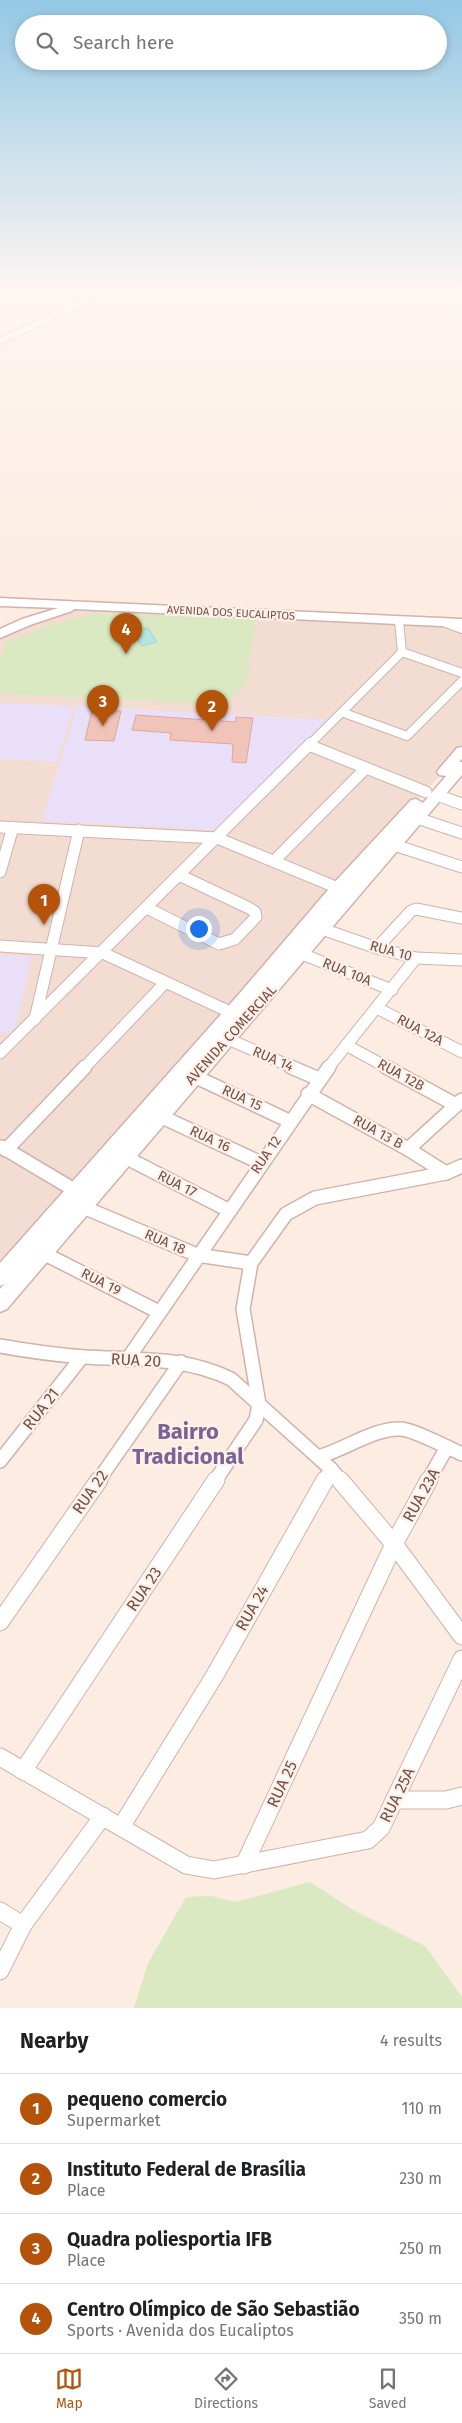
<!DOCTYPE html>
<meta charset="utf-8">
<style>
body{margin:0;font-family:"Fira Sans",sans-serif;background:#f6f6f6;color:#202124}
.you{position:absolute;left:198px;top:928px;width:18px;height:18px;margin:-12px;border:4px solid #fff;border-radius:50%;background:#1a73e8;box-shadow:0 0 0 8px #1a73e833}
.badge{display:grid;place-items:center;width:32px;height:32px;border-radius:50%;background:#b45309;color:#fff;font-size:16px;font-weight:700}
.pin{position:absolute;translate:-50% -41px;filter:drop-shadow(0 1px 2px #0008)}
.pin::after{content:'';position:absolute;top:26px;width:18px;height:15px;background:inherit;clip-path:polygon(0 0,100% 0,50% 100%)}
.list{margin:0;padding:0;list-style:none}
h2{display:flex;justify-content:space-between;align-items:center;height:65px;margin:0;padding:0 20px;font-size:21px}
h2 small{font-size:16px;font-weight:400;color:#757577}
.list li{display:grid;grid-template-columns:32px 1fr auto;gap:15px;align-items:center;box-sizing:border-box;height:70px;padding:0 20px;border-top:1px solid #e0e0e0}
.list b{display:block;font-size:19px;white-space:nowrap}
.list p{margin:0;font-size:16px;white-space:nowrap;color:#757577}
.list em{font-size:16px;font-style:normal;color:#757577}
.icon{flex:none;width:28px;height:28px;fill:none;stroke:currentColor;stroke-width:2;stroke-linecap:round;stroke-linejoin:round}
.map{position:relative;flex:none;width:462px;height:2008px;overflow:hidden}
.search{position:absolute;background:#fff;box-shadow:0 2px 8px #0003;left:15px;right:15px;top:15px;height:55px;display:flex;align-items:center;gap:12px;box-sizing:border-box;padding:0 18px;border-radius:28px;color:#757577;font-size:19px}
.sheet{height:345px;background:#fff}
nav{display:flex;justify-content:space-around;align-items:center;box-sizing:border-box;height:70px;border-top:1px solid #e0e0e0;background:#fff;font-size:14px;color:#757577}
nav a{display:grid;justify-items:center;gap:2px}
nav .on{color:#b45309}
.map>svg:first-child{display:block}
</style>
<div class="map">
<svg width="462" height="2008" viewBox="0 0 462 2008">
<rect width="100%" height="100%" fill="#fcece2"/>
<polygon fill="#f3dcd1" points="81,605 462,623 462,751 338,888 0,1277 0,634"/>
<g fill="#e9dff8">
<polygon points="0,703 74,706 57,762 0,759"/>
<polygon points="77,706 333,720 217,830 42,821"/>
<polygon points="0,955 31,957 16,1027 10,1033 0,1032"/>
</g>
<g fill="#dae9c1">
<polygon points="96,613 256,619 246,683 227,704 0,694 0,662 6,643 45,627"/>
<polygon points="310,1882 355,1911 425,1946 462,1997 462,2008 134,2008 148,1963 186,1897 211,1896 235,1902"/>
</g>
<polygon fill="#b7e5e1" stroke="#9dd7d3" points="148,628 157,642 142,646 132,631"/>
<g fill="#f1c4ba" stroke="#e3a69b">
<polygon points="92,710 121,711 114,741 85,740"/>
<polygon points="136,715 236,722 236,717 253,718 246,763 232,762 233,744 170,740 171,733 132,730"/>
</g>
<g fill="none" stroke-linecap="round" stroke-linejoin="round">
<g stroke="#cfb4ac" stroke-width="8">
<polyline id="street-far4" points="0,341 106,291"/>
</g>
<g stroke="#cfb4ac" stroke-width="10">
<g id="street-far3">
<polyline points="443,622 462,629"/>
<polyline points="402,652 462,673"/>
<polyline points="344,713 407,736 462,681"/>
<polyline points="310,744 402,652 399,621"/>
</g>
</g>
<g stroke="#cfb4ac" stroke-width="13">
<g id="street-far2">
<polyline points="311,746 426,792"/>
<polyline points="437,795 462,804"/>
<polyline points="417,818 462,833"/>
<polyline points="0,827 217,838 338,888"/>
<polyline points="394,845 462,867"/>
<polyline points="274,861 366,768"/>
<polyline points="0,872 13,827"/>
<polyline points="147,908 219,944 235,939 256,917 255,912 249,908 179,875"/>
<polyline points="322,929 377,948 416,958 462,960"/>
<polyline points="0,946 103,953 232,1013"/>
<polyline points="377,948 411,911 416,909 462,918"/>
<polyline points="302,954 392,990"/>
<polyline points="377,1008 462,1052"/>
<polyline points="35,1019 79,830"/>
<polyline points="228,1039 294,1068"/>
<polyline points="346,1045 388,1068"/>
<polyline points="0,1053 311,743"/>
<polyline points="84,1068 165,983"/>
<polyline points="328,1068 416,958"/>
</g>
</g>
<g stroke="#cfb4ac" stroke-width="16">
<g id="street-far1">
<polyline points="291,1067 319,1079"/>
<polyline points="386,1067 456,1105"/>
<polyline points="194,1076 289,1121"/>
<polyline points="308,1094 408,1149 446,1173"/>
<polyline points="160,1116 261,1163"/>
<polyline points="2,1147 76,1191"/>
<polyline points="408,1149 462,1100"/>
<polyline points="6,1150 85,1067"/>
<polyline points="125,1157 228,1210"/>
<polyline points="83,1207 197,1255 251,1263"/>
<polyline points="43,1253 159,1312"/>
<path d="M 0,1346 C 28,1351 56,1355 84,1357 C 135,1360 184,1356 231,1379 L 331,1469 L 341,1481"/>
<polyline points="127,1360 329,1067"/>
<path d="M 318,1457 C 344,1450 376,1427 401,1429 C 415,1430 448,1448 462,1454"/>
<polyline points="0,1461 82,1357"/>
<polyline points="98,1481 181,1362"/>
<polyline points="215,1481 256,1420 259,1404 243,1309 251,1263 286,1214 315,1198 446,1173 462,1166"/>
<polyline points="324,1481 331,1469"/>
<polyline points="428,1481 447,1447"/>
</g>
</g>
<g stroke="#cfb4ac" stroke-width="19">
<g id="street">
<polyline points="340,1480 394,1544 462,1636"/>
<polyline points="0,1622 99,1480"/>
<polyline points="0,1757 186,1865 214,1870 368,1840 381,1828 462,1659"/>
<polyline points="23,1771 216,1480"/>
<polyline points="395,1800 446,1800 462,1796"/>
<polyline points="121,1827 215,1675 325,1480"/>
<polyline points="244,1865 394,1544 429,1480"/>
<polyline points="0,1911 23,1925"/>
<polyline points="0,1971 23,1925 103,1816"/>
</g>
</g>
<g stroke="#d2b2a9" stroke-width="3">
<g id="secondary">
<polygon points="0,598 462,619 462,627 74,609 72,611 30,625 0,638 0,629 22,619 58,608 0,606"/>
<polygon points="462,747 462,759 459,762 462,762 462,775 7,1309 0,1312 0,1289 4,1284 0,1286 0,1263 239,994 333,884 411,800 416,799 423,803 446,776 439,775 437,772 439,769 457,748"/>
</g>
</g>
<use href="#street-far4" stroke="#fff" stroke-width="6"/>
<use href="#street-far3" stroke="#fff" stroke-width="8"/>
<use href="#street-far2" stroke="#fff" stroke-width="11"/>
<use href="#street-far1" stroke="#fff" stroke-width="13"/>
<use href="#street" stroke="#fff" stroke-width="17"/>
<use href="#secondary" fill="#fff" fill-rule="evenodd"/>
</g>
<linearGradient id="sky" x2="0" y2="1"><stop stop-color="#94c8e5"/><stop offset="0.51" stop-color="#fef6f2"/><stop offset="1" stop-color="#fef6f2" stop-opacity="0"/></linearGradient>
<rect width="462" height="572" fill="url(#sky)"/>
<g text-anchor="middle" dominant-baseline="central" stroke-width="4.5" stroke-linejoin="round" paint-order="stroke">
<g font-size="11" fill="#734f49" stroke="#fff1e8">
<text transform="translate(231 613) rotate(3)">AVENIDA DOS EUCALIPTOS</text>
</g>
<g font-size="14" fill="#734f49" stroke="#fff1e8">
<text transform="translate(391 951) rotate(15)">RUA 10</text>
<text transform="translate(347 972) rotate(22)">RUA 10A</text>
<text transform="translate(420 1030) rotate(28)">RUA 12A</text>
<text transform="translate(231 1035) rotate(-48)">AVENIDA COMERCIAL</text>
<text transform="translate(273 1059) rotate(23)">RUA 14</text>
<text transform="translate(401 1075) rotate(29)">RUA 12B</text>
<text transform="translate(242 1098) rotate(25)">RUA 15</text>
<text transform="translate(378 1132) rotate(29)">RUA 13 B</text>
<text transform="translate(210 1139) rotate(25)">RUA 16</text>
<text transform="translate(266 1155) rotate(-56)">RUA 12</text>
<text transform="translate(177 1184) rotate(27)">RUA 17</text>
<text transform="translate(165 1242) rotate(23)">RUA 18</text>
<text transform="translate(101 1282) rotate(27)">RUA 19</text>
</g>
<g font-size="16" fill="#734f49" stroke="#fff1e8">
<text transform="translate(136 1360) rotate(3)">RUA 20</text>
<text transform="translate(41 1409) rotate(-52)">RUA 21</text>
<text transform="translate(90 1492) rotate(-55)">RUA 22</text>
<text transform="translate(421 1495) rotate(-61)">RUA 23A</text>
<text transform="translate(144 1589) rotate(-56)">RUA 23</text>
<text transform="translate(252 1608) rotate(-60)">RUA 24</text>
<text transform="translate(282 1784) rotate(-65)">RUA 25</text>
<text transform="translate(397 1795) rotate(-64)">RUA 25A</text>
</g>
<g font-size="22" font-weight="bold" fill="#7a6497" stroke="#fff1e8">
<text x="188" y="1431">Bairro<tspan x="188" dy="25">Tradicional</tspan></text>
</g>
</g>
</svg>
<div class="you"></div>
<div class="pin badge" style="left:44px;top:925px">1</div>
<div class="pin badge" style="left:212px;top:731px">2</div>
<div class="pin badge" style="left:103px;top:726px">3</div>
<div class="pin badge" style="left:126px;top:654px">4</div>
<div class="search"><svg class="icon" aria-label="search" viewBox="0 0 24 24"><circle cx="10" cy="10" r="6"/><path d="M15 15l6 6"/></svg>Search here</div>
</div>
<section class="sheet">
<h2>Nearby<small>4 results</small></h2>
<ul class="list">
<li><span class="badge">1</span><div><b>pequeno comercio</b><p>Supermarket</p></div><em>110 m</em></li>
<li><span class="badge">2</span><div><b>Instituto Federal de Brasília</b><p>Place</p></div><em>230 m</em></li>
<li><span class="badge">3</span><div><b>Quadra poliesportia IFB</b><p>Place</p></div><em>250 m</em></li>
<li><span class="badge">4</span><div><b>Centro Olímpico de São Sebastião</b><p>Sports · Avenida dos Eucaliptos</p></div><em>350 m</em></li>
</ul>
</section>
<nav>
<a class="on"><svg class="icon" aria-label="map" viewBox="0 0 24 24"><path d="M3 6l6-2 6 2 6-2v14l-6 2-6-2-6 2zM9 4v14M15 6v14"/></svg>Map</a>
<a><svg class="icon" aria-label="directions" viewBox="0 0 24 24"><path d="M12 3l9 9-9 9-9-9zM9 14v-3h6M13 9l2 2-2 2"/></svg>Directions</a>
<a><svg class="icon" aria-label="saved" viewBox="0 0 24 24"><path d="M7 4h10v16l-5-4-5 4z"/></svg>Saved</a>
</nav>
